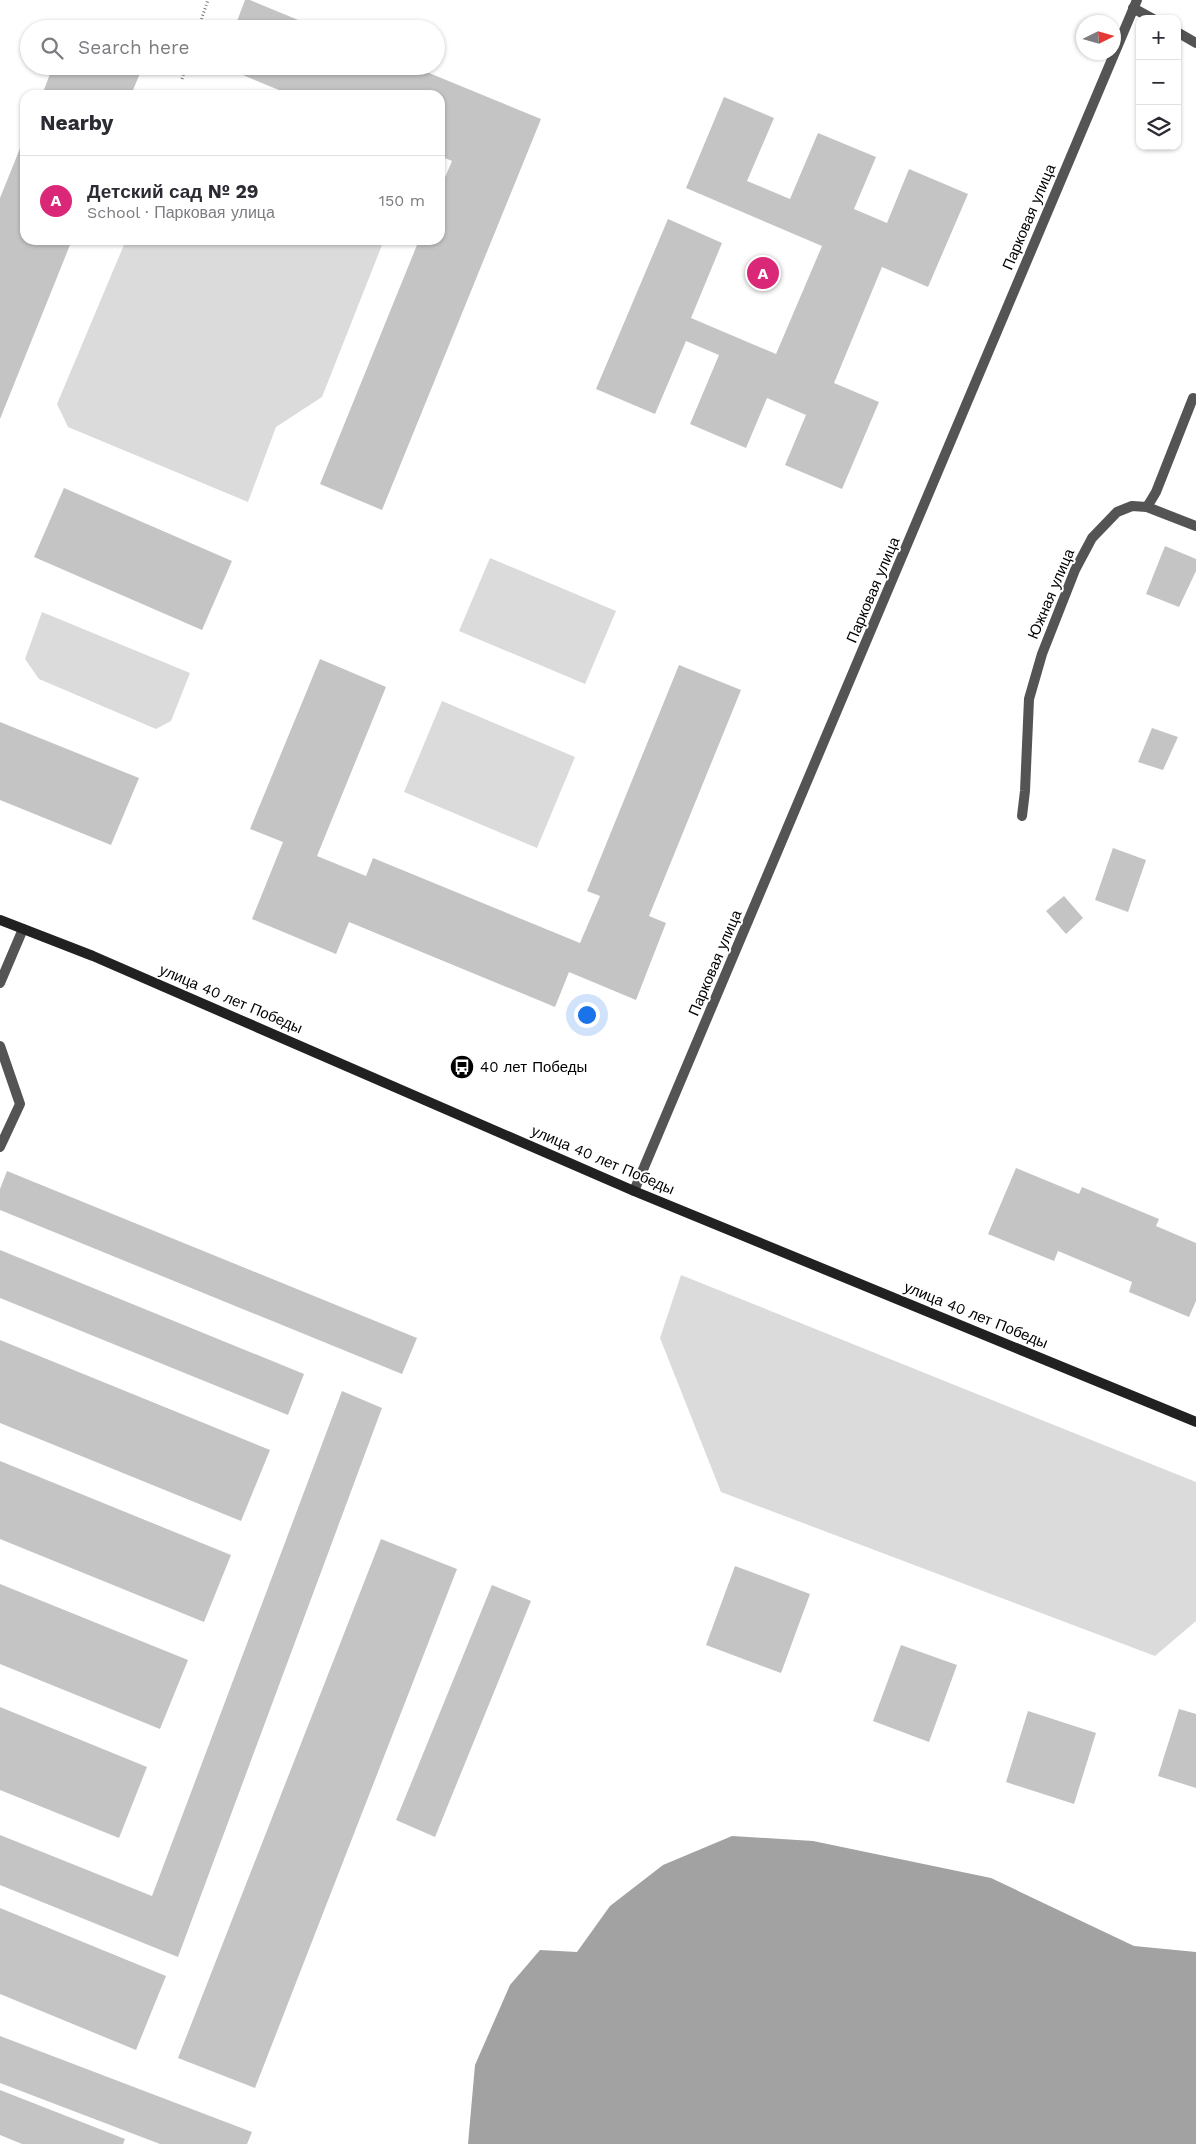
<!DOCTYPE html>
<meta charset="utf-8">
<style>
body{margin:0;font-family:"Work Sans",sans-serif;background:#f2f2f3;color:#2b2b33}
.controls{position:absolute;right:15px;top:15px;display:grid;overflow:hidden;border-radius:10px;box-shadow:0 1px 4px #0004}
.controls button{width:45px;height:45px;display:grid;place-items:center;padding:0;border:0;border-bottom:1px solid #e1e1e2;background:#fff;color:#2b2b33;font:25px sans-serif}
.compass{position:absolute;left:1076px;top:15px;width:45px;height:45px;border-radius:50%;background:#fff;box-shadow:0 1px 4px #0004;rotate:85deg}
.you{position:absolute;left:586px;top:1014px;width:18px;height:18px;margin:-12px;border:4px solid #fff;border-radius:50%;background:#1a73e8;box-shadow:0 0 0 8px #1a73e833}
.badge{display:grid;place-items:center;width:32px;height:32px;border-radius:50%;background:#db2777;color:#fff;font-size:16px;font-weight:700}
.pin{position:absolute;translate:-50% -50%;border:2px solid #fff;box-shadow:0 1px 5px #0006}
.list{margin:0;padding:0;list-style:none}
h2{display:flex;justify-content:space-between;align-items:center;height:65px;margin:0;padding:0 20px;font-size:21px}
h2 small{font-size:16px;font-weight:400;color:#7c7c81}
.list li{display:grid;grid-template-columns:32px 1fr auto;gap:15px;align-items:center;box-sizing:border-box;height:90px;padding:0 20px;border-top:1px solid #e1e1e2}
.list b{display:block;font-size:19px;white-space:nowrap}
.list p{margin:0;font-size:16px;white-space:nowrap;color:#7c7c81}
.list em{font-size:16px;font-style:normal;color:#7c7c81}
.icon{flex:none;width:28px;height:28px;fill:none;stroke:currentColor;stroke-width:2;stroke-linecap:round;stroke-linejoin:round}
.map{position:relative;flex:none;width:1196px;height:2144px;overflow:hidden}
.search{position:absolute;background:#fff;box-shadow:0 1px 4px #0004;left:20px;top:20px;width:425px;height:55px;display:flex;align-items:center;gap:12px;box-sizing:border-box;padding:0 18px;border-radius:28px;color:#7c7c81;font-size:19px}
.panel{position:absolute;background:#fff;box-shadow:0 1px 4px #0004;left:20px;top:90px;width:425px;height:155px;border-radius:15px}
.map>svg:first-child{display:block}
</style>
<div class="map">
<svg width="1196" height="2144" viewBox="0 0 1196 2144">
<rect width="100%" height="100%" fill="#fff"/>
<g fill="#dbdbdb">
<polygon points="126,240 384,240 322,397 276,427 248,502 68,427 57,404"/>
<polygon points="490,558 616,611 585,684 459,631"/>
<polygon points="42,612 190,673 171,721 156,729 39,679 25,659"/>
<polygon points="442,701 575,757 537,848 404,792"/>
<polygon points="681,1275 1196,1482 1196,1621 1155,1656 721,1492 660,1338"/>
</g>
<polygon fill="#a2a2a2" points="732,1836 813,1841 991,1878 1134,1946 1196,1952 1196,2144 468,2144 475,2065 510,1985 540,1950 577,1952 610,1906 663,1865"/>
<g fill="#c4c4c4">
<polygon points="245,0 250,0 320,29 234,29"/>
<polygon points="53,66 143,66 131,95 42,95"/>
<polygon points="221,66 412,66 541,119 382,510 320,484 419,240 440,240 440,189 452,161 440,156 440,95 291,95"/>
<polygon points="724,97 774,118 747,181 790,199 818,133 876,157 854,209 887,223 909,169 968,194 928,287 882,267 834,383 879,402 842,489 785,465 806,415 767,398 746,448 690,424 719,355 686,341 655,414 596,389 668,219 722,243 691,318 776,354 822,246 686,188"/>
<polygon points="25,136 25,240 72,240 0,419 0,198"/>
<polygon points="64,488 232,561 202,630 34,557"/>
<polygon points="1165,546 1196,559 1196,571 1179,607 1146,594"/>
<polygon points="320,659 386,687 317,856 366,876 373,858 580,943 600,896 587,891 679,665 741,690 649,916 666,923 636,1000 569,972 555,1007 349,922 336,954 252,919 283,842 250,829"/>
<polygon points="0,722 139,778 111,845 0,800"/>
<polygon points="1152,728 1178,737 1163,770 1138,762"/>
<polygon points="1113,848 1146,860 1128,912 1095,900"/>
<polygon points="1064,896 1083,918 1066,934 1046,911"/>
<polygon points="1016,1168 1079,1194 1082,1187 1159,1219 1156,1226 1196,1243 1196,1301 1189,1317 1129,1292 1132,1282 1058,1251 1054,1261 988,1234"/>
<polygon points="7,1171 417,1338 402,1374 0,1210 0,1189"/>
<polygon points="0,1250 304,1374 288,1415 0,1298"/>
<polygon points="0,1340 270,1450 241,1521 0,1423"/>
<polygon points="342,1391 382,1408 178,1957 0,1885 0,1835 152,1896"/>
<polygon points="0,1461 231,1555 204,1622 0,1539"/>
<polygon points="381,1539 457,1569 255,2088 178,2058"/>
<polygon points="735,1566 810,1594 781,1673 706,1645"/>
<polygon points="0,1584 188,1660 160,1729 0,1664"/>
<polygon points="492,1585 531,1601 435,1837 396,1820"/>
<polygon points="901,1645 957,1665 929,1742 873,1721"/>
<polygon points="0,1707 147,1767 119,1838 0,1790"/>
<polygon points="1179,1709 1196,1714 1196,1788 1158,1776"/>
<polygon points="1028,1711 1096,1733 1074,1804 1006,1782"/>
<polygon points="0,1908 166,1976 136,2050 0,1994"/>
<polygon points="0,2036 252,2132 247,2144 160,2144 0,2083"/>
<polygon points="0,2090 125,2139 123,2144 22,2144 0,2135"/>
</g>
<g fill="none" stroke-linecap="round" stroke-linejoin="round">
<g stroke="#767676" stroke-width="3" stroke-dasharray="1 2.5" stroke-linecap="butt">
<polyline points="198,29 208,0"/>
<polyline points="182,79 186,66"/>
</g>
<g stroke="#545454" stroke-width="10">
<polyline points="0,983 23,929"/>
<polyline points="0,1046 20,1104 0,1147"/>
</g>
<g stroke="#545454" stroke-width="10">
<polyline points="1133,8 1153,19"/>
<polyline points="1177,32 1196,43"/>
<polyline points="1147,507 1196,526"/>
<polyline points="1022,816 1025,791 1029,699 1042,654 1075,570 1092,538 1117,512 1132,506 1147,507 1156,492 1193,398"/>
<polyline points="634,1191 1137,0"/>
</g>
<polyline stroke="#212121" stroke-width="10" points="0,920 93,956 634,1191 1196,1422"/>
</g>
<defs>
<g id="bus-disc" transform="scale(1.25)"><circle r="9.5" fill="#000" stroke="#fff"/><path d="M-5-6H5V4H4V6H2V4H-2V6H-4V4H-5ZM-3.5-4V0h7V-4ZM-3.5 1.2v1.5H-2V1.2ZM2 1.2v1.5H3.5V1.2Z" fill="#fff"/></g>
</defs>
<g fill-rule="evenodd">
<use href="#bus-disc" x="462" y="1067"/>
</g>
<g text-anchor="middle" dominant-baseline="central" stroke-width="4" stroke-linejoin="round" paint-order="stroke">
<g font-size="15" fill="#000" stroke="#fff">
<text transform="translate(1029 217) rotate(-67)">Парковая улица</text>
<text transform="translate(873 590) rotate(-67)">Парковая улица</text>
<text transform="translate(1051 594) rotate(-67)">Южная улица</text>
<text transform="translate(715 963) rotate(-67)">Парковая улица</text>
<text transform="translate(231 999) rotate(23)">улица 40 лет Победы</text>
<text transform="translate(603 1160) rotate(23)">улица 40 лет Победы</text>
<text transform="translate(976 1315) rotate(22)">улица 40 лет Победы</text>
</g>
<g font-size="15" fill="#000" stroke="#fff" text-anchor="start">
<text x="480" y="1067">40 лет Победы</text>
</g>
</g>
</svg>
<div class="controls">
<button>+</button>
<button>−</button>
<button><svg class="icon" aria-label="layers" viewBox="0 0 24 24"><path d="M12 4l9 5-9 5-9-5zM3 14l9 5 9-5"/></svg></button>
</div>
<svg class="compass" viewBox="-18 -18 36 36"><path d="M0-13l5 13h-10z" fill="#e53935"/><path d="M0 13l5-13h-10z" fill="#7c7c81"/></svg>
<div class="you"></div>
<div class="pin badge" style="left:763px;top:273px">A</div>
<div class="search"><svg class="icon" aria-label="search" viewBox="0 0 24 24"><circle cx="10" cy="10" r="6"/><path d="M15 15l6 6"/></svg>Search here</div>
<section class="panel">
<h2>Nearby<small></small></h2>
<ul class="list">
<li><span class="badge">A</span><div><b>Детский сад № 29</b><p>School · Парковая улица</p></div><em>150 m</em></li>
</ul>
</section>
</div>
